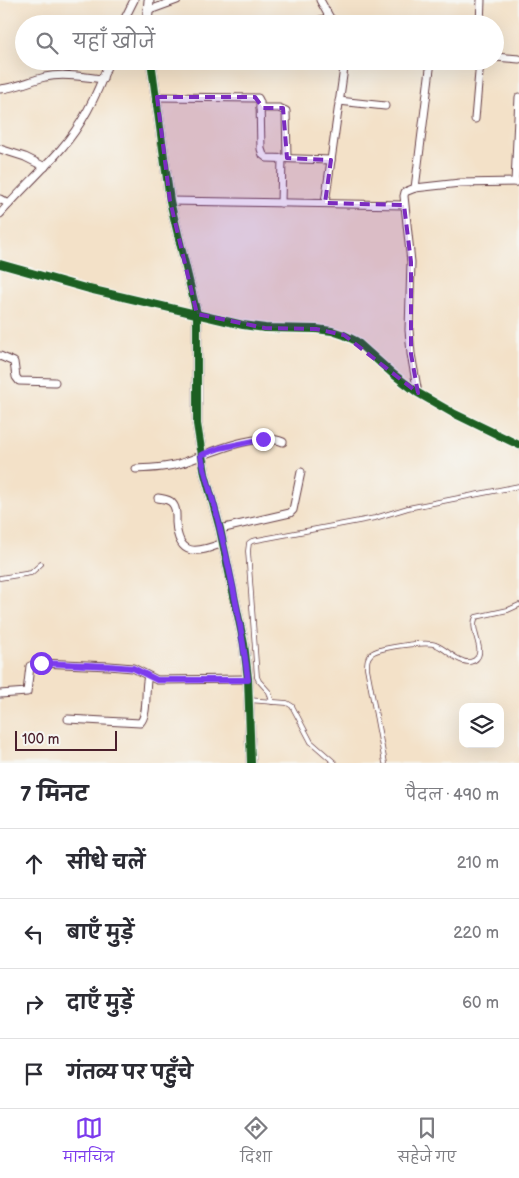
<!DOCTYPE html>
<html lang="hi">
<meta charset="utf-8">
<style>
body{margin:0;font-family:"Balsamiq Sans","Playpen Sans Deva",sans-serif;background:#f2f2f3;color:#2b2b33}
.controls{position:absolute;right:15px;bottom:15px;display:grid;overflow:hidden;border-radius:10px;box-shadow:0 5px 20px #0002}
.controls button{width:45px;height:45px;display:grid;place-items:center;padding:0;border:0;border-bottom:1px solid #e1e1e2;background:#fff;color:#2b2b33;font:25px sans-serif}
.scale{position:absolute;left:15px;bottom:12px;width:102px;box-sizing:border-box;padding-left:5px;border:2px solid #4a1f2b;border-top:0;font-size:14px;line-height:18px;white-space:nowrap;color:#4a1f2b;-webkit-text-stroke:4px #f6f6f2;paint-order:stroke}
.stop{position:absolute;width:15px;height:15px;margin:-11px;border:4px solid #7c3aed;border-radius:50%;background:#fff}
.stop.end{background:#7c3aed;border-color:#fff;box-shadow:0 1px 5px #0008}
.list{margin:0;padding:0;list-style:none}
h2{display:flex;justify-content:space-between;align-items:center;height:65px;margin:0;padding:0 20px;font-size:21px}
h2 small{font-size:16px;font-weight:400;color:#7c7c81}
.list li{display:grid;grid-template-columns:32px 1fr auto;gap:15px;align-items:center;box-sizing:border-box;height:70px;padding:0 20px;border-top:1px solid #e1e1e2}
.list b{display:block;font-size:19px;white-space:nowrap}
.list em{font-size:16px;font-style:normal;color:#7c7c81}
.icon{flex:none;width:28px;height:28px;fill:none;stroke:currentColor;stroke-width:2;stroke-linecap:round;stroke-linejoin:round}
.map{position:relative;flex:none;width:519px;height:763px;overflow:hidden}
.search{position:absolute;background:#fff;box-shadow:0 5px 20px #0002;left:15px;right:15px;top:15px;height:55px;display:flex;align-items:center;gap:12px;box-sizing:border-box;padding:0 18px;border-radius:28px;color:#7c7c81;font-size:19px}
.sheet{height:345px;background:#fff}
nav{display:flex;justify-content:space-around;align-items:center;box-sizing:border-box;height:70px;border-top:1px solid #e1e1e2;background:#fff;font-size:14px;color:#7c7c81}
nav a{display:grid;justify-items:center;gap:2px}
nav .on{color:#7c3aed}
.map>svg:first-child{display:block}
</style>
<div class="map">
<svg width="519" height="763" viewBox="0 0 519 763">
<rect width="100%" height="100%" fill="#f6f6f2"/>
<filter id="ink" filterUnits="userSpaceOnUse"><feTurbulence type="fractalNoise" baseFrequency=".02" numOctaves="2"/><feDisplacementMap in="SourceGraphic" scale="10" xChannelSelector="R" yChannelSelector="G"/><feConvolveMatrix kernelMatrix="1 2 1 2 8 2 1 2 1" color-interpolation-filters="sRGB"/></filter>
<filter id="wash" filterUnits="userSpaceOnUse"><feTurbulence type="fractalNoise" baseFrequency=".0096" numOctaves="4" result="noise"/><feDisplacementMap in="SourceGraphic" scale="20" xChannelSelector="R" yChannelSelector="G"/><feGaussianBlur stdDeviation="1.12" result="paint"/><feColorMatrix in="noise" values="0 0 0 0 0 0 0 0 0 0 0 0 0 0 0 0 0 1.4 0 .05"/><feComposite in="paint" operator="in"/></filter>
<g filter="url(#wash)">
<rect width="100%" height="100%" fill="#f3e1c8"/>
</g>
<g filter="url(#ink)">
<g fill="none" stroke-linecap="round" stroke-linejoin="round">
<g stroke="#633c43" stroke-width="5.5">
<g id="service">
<polyline points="0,578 31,573 41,564"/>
<polyline points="248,700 287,703 292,706 311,742 335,763"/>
<polyline points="272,702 269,692 259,681 257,677 248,551 249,543 252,541 375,518 408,508 519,486"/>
<path d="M 385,763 L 367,668 C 367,662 367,658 371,654 C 379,647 427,641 436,645 C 446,649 453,658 463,661 C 468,663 474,662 477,658 C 485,649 469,629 476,617 L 508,610 L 519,605"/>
</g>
</g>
<g stroke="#633c43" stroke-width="9">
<g id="minor">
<polyline points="320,0 330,18 339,24"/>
<polyline points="147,11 177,0"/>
<polyline points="122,24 134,0"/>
<polyline points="303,24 330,18"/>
<polyline points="480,24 481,0"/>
<polyline points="495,57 519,59"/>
<path d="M 0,89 C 17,88 29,81 45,77 C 63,73 85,77 103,79"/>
<polyline points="157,97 258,98 260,102 261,149 263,155 267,158 331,160"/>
<polyline points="339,101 385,106"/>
<polyline points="260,108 279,108 286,111 287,158"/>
<polyline points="475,119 480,61"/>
<polyline points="0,149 25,157 45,167"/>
<polyline points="515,182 519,97"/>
<polyline points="415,188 460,183 519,182"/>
<polyline points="0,199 9,204"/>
<polyline points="170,201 404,205"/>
<polyline points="281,203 282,158"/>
<polyline points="325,203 345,61"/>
<path d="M 0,214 C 19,192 41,172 61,149 C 83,124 98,93 109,61"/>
<polyline points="0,264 89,289 243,325 265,328 316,329 332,331 344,335 356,341 393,374 418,393 453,413 519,445"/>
<polyline points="0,356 14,362 16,377 19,381 55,382"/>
<polyline points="418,393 411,354 409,330 411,262 404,196 405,192 415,188 431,61"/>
<path d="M 136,469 C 151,468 168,468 182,463 C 208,454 256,431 283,442"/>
<path d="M 158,498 C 163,499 169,499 172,503 C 177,508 176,516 176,522 C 178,558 197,553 223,543"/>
<polyline points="220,529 290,513 293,510 301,472"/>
<polyline points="0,694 27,692 30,666 41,663 109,666 133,668 157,680 248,679"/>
<path d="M 68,719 L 140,723 C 149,714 144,689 148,676"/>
</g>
</g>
<g stroke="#633c43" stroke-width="11">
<g id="tertiary">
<polyline points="147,24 149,0"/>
<polyline points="151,61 170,201 197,314 197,424 205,474 220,529 244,644 248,679 251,763"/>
</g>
</g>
<use href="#service" stroke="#fff" stroke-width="4"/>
<use href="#minor" stroke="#fff" stroke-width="7"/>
<use href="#tertiary" stroke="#fff" stroke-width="9"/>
<g stroke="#f6f6f2" stroke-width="11">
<g id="cycleway">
<polyline points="151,61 170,201 197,314 197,424 205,474 220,529 244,644 248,679 251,763"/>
<polyline points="0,264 89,289 243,325 265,328 316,329 332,331 344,335 356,341 393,374 418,393 453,413 519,445"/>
</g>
</g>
<use href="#cycleway" stroke="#1b5e20" stroke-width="8"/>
</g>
</g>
<g fill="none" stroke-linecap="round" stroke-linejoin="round" filter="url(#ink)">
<path stroke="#7c3aed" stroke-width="6" d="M 41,663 L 109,666 L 133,668 L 157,680 L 248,680 C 242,629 232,579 220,529 C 215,504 206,480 201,455 L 220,448 L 263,439"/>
</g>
<path fill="#7b2cbf" fill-opacity="0.2" stroke="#7b2cbf" stroke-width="4" stroke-dasharray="10 6" stroke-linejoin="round" d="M 157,97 L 255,97 L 263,108 L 283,108 L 287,158 L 331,160 L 325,203 L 404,205 L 411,262 L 411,354 L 418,393 L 344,335 L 316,329 L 265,328 L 197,314 L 170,201 Z"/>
</svg>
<div class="controls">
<button><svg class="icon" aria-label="layers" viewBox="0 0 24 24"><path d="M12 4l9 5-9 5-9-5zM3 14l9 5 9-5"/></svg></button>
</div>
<div class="scale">100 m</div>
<div class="stop" style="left:41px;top:663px"></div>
<div class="stop end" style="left:263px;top:439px"></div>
<div class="search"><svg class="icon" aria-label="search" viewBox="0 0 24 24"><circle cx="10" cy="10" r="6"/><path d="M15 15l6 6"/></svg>यहाँ खोजें</div>
</div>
<section class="sheet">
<h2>7 मिनट<small>पैदल · 490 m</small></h2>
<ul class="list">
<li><svg class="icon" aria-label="ahead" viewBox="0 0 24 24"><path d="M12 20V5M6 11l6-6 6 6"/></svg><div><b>सीधे चलें</b></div><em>210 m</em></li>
<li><svg class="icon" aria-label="left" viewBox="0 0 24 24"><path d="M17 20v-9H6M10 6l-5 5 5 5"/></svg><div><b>बाएँ मुड़ें</b></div><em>220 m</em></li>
<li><svg class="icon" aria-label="right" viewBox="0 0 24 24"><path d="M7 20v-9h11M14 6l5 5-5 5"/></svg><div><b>दाएँ मुड़ें</b></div><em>60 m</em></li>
<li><svg class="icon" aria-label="arrive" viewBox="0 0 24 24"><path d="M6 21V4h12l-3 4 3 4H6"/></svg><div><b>गंतव्य पर पहुँचे</b></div></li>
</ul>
</section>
<nav>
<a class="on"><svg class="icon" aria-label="map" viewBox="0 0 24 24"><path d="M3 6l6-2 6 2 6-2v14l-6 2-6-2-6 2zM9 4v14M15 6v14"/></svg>मानचित्र</a>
<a><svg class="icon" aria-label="directions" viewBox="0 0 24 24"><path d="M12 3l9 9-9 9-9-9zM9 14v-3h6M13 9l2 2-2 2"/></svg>दिशा</a>
<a><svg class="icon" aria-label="saved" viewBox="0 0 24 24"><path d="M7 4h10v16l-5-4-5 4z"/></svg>सहेजे गए</a>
</nav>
